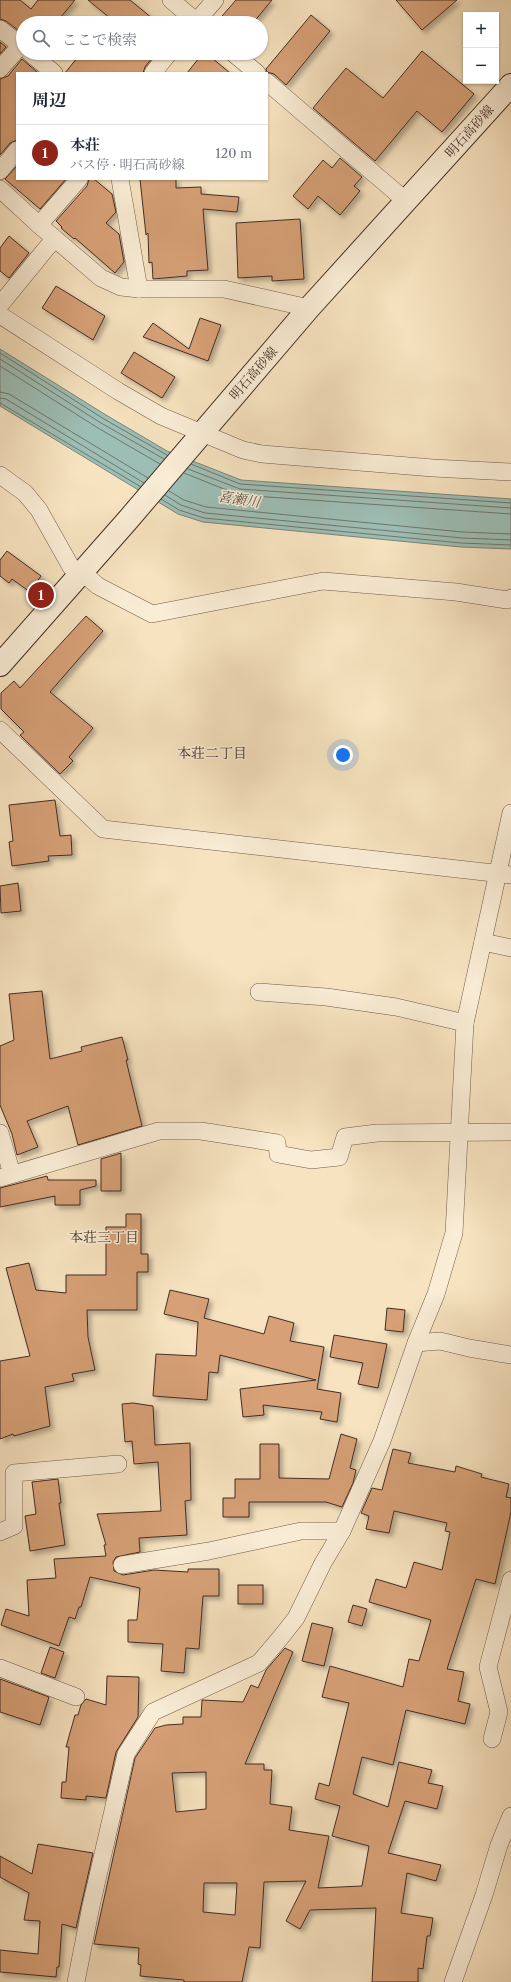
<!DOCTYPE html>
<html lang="ja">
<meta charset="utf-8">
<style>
body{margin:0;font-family:"Libre Caslon Text","Noto Serif JP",serif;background:#f6f6f7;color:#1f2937}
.controls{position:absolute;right:12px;top:12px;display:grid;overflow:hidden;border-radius:0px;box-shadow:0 1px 3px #0004}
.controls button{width:36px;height:36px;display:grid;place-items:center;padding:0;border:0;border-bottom:1px solid #e0e1e3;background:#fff;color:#1f2937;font:20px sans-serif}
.you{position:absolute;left:343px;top:755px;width:14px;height:14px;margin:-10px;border:3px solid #fff;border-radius:50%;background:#1a73e8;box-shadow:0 0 0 6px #1a73e833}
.badge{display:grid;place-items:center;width:26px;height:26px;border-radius:50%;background:#8f2418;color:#fff;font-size:13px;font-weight:700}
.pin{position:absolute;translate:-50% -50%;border:2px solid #fff;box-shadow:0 1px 4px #0006}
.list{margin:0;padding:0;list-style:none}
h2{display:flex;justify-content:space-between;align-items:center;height:52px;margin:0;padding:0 16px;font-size:17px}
h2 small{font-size:13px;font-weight:400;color:#747a83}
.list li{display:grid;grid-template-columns:26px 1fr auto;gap:12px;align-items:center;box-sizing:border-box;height:56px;padding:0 16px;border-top:1px solid #e0e1e3}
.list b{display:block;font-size:15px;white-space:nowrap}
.list p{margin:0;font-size:13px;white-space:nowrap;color:#747a83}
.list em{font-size:13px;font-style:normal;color:#747a83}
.icon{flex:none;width:22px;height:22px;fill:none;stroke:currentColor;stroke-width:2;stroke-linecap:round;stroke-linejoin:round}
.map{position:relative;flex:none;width:511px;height:1982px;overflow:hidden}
.search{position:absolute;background:#fff;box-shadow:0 1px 3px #0004;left:16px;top:16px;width:252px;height:44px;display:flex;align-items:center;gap:10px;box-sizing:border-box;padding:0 14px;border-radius:22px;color:#747a83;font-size:15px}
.panel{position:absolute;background:#fff;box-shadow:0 1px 3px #0004;left:16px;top:72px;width:252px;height:108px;border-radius:0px}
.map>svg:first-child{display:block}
</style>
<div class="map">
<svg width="511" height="1982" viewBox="0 0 511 1982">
<defs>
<filter id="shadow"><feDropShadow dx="3.5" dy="3.5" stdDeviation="2" flood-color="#0004"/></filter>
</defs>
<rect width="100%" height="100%" fill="#f7e3c0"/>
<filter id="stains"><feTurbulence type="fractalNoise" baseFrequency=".005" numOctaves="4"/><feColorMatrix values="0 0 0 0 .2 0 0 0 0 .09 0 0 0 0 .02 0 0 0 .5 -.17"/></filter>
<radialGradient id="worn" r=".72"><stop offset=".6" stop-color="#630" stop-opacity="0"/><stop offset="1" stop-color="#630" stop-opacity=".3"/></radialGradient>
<polygon fill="#9dbeb5" stroke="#79847b" points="0,349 106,415 167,451 241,480 511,499 511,549 461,547 203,522 178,514 0,406"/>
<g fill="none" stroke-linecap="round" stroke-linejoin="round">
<g stroke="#70766c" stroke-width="1">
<polyline points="0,353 104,419 167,455"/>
<polyline points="0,359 101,423 164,459"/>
<polyline points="0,366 98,428 160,464"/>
<polyline points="0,392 9,394 148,478"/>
<polyline points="0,398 6,399 144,483"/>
<polyline points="0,403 141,487"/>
<polyline points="191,464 240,484 511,503"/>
<polyline points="188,469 240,489 511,508"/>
<polyline points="184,473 239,495 511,514"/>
<polyline points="169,491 184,500 206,507 462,532 511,534"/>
<polyline points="165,495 181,505 205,513 462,538 511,540"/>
<polyline points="161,499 179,510 204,518 461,543 511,545"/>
</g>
</g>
<g fill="#d7a077" stroke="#432d24" fill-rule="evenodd" filter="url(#shadow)">
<polygon points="0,0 20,0 31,9 38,0 75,0 56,23 23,23 23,34 6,21 0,19"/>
<polygon points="88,0 130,0 158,23 116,23"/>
<polygon points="236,0 272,0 253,23 216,23"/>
<polygon points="396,0 457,0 422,30"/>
<polygon points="311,15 330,31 286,85 274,74 267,72 266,69"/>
<polygon points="0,42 6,47 0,54"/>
<polygon points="422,51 474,94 442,132 417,111 375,161 313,108 346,68 383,98"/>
<polygon points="81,53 156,53 145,67 143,73 65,73"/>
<polygon points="203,53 206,53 230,73 187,73"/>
<polygon points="22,59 38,73 17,73 17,140 10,143 0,155 0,79 8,76"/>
<polygon points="340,158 362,177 354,186 360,191 340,215 318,196 308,209 293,196 323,160 332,168"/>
<polygon points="17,166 17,179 66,179 40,209 5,179"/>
<polygon points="89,179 94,179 112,194 116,212 106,223 119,234 124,262 115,273 75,238 74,239 61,228 62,227 56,221 87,186"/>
<polygon points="140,179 176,179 176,188 201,187 201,194 239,197 237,212 203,209 208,270 187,271 187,276 153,279 152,262 149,263 148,233 146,235"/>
<polygon points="300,219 304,279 272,281 272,276 238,278 236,223"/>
<polygon points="9,236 29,253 9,278 0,271 0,248"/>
<polygon points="56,286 105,316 93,340 42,308"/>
<polygon points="200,318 221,325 208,361 143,337 153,323 189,349"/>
<polygon points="134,352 175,377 162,398 121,373"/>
<polygon points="7,551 41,576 30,592 12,579 9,583 0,576 0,560"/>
<polygon points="86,616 103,631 50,692 93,728 69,757 73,761 60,774 20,735 24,732 1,709 1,693 14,681 20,688"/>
<polygon points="55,800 60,836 71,835 72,855 48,856 49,861 12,866 9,842 13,841 9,805"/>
<polygon points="18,883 21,911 1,913 0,886"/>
<polygon points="42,991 50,1059 82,1051 81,1047 122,1037 128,1060 126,1060 142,1126 78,1145 68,1106 27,1121 38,1147 17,1155 12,1134 0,1105 0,1046 14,1040 9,994"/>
<polygon points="121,1153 121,1191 101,1191 101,1159"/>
<polygon points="47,1176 48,1180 96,1180 96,1186 80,1190 80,1205 55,1205 55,1196 0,1207 0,1188"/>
<polygon points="126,1214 141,1214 141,1254 148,1254 148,1272 137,1272 137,1310 87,1310 88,1337 95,1370 72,1374 74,1381 45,1387 50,1426 14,1436 13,1434 0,1439 0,1361 30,1356 6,1268 29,1263 36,1290 66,1293 66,1275 106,1275 106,1227 126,1227"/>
<polygon points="170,1290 209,1299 204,1318 264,1334 269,1316 294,1323 290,1341 324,1347 317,1389 341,1393 337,1422 320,1419 322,1412 263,1405 264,1415 243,1417 240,1389 316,1380 220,1355 218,1373 209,1372 207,1400 153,1396 156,1354 196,1356 198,1322 164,1314"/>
<polygon points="387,1308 405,1310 403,1332 385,1330"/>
<polygon points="334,1335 387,1344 378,1388 358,1384 363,1363 330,1357"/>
<polygon points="133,1403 153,1406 155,1445 190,1443 191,1500 185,1501 187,1535 139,1538 140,1552 116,1557 113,1562 114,1571 123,1575 154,1570 188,1572 188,1569 219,1569 219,1596 203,1596 199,1649 186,1648 184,1673 161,1671 163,1644 128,1642 128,1620 137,1620 140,1588 90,1577 81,1607 79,1607 75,1619 69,1617 59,1646 1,1625 6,1609 29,1616 27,1580 56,1578 54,1559 106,1556 104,1545 106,1545 97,1514 161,1511 158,1462 134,1464 132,1441 125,1442 122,1404"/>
<polygon points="341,1434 357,1439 350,1468 356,1470 353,1483 342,1507 326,1502 249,1502 249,1517 223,1517 223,1498 235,1498 235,1479 260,1479 260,1444 279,1444 279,1478 329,1479"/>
<path d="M 393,1449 L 411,1453 L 408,1463 L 455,1472 L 456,1466 L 482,1474 L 481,1477 L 509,1484 L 506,1497 L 511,1498 L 511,1512 L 495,1584 L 476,1579 L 447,1669 L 464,1672 L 458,1701 L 470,1704 L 465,1724 L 406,1710 L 393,1765 L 362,1757 L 353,1794 L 388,1807 L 399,1762 L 432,1770 L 428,1783 L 443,1786 L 437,1809 L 405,1801 L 388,1853 L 441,1865 L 436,1881 L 407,1873 L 401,1913 L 433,1918 L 430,1936 L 427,1936 L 423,1969 L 418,1968 L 418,1982 L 372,1982 L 376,1908 L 310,1910 L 300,1929 L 286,1921 L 306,1881 L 264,1882 L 260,1948 L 249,1947 L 242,1982 L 184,1982 L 184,1980 L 140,1976 L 141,1965 L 138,1964 L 139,1948 L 94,1944 L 135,1758 L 155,1728 L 166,1725 L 183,1724 L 183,1717 L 201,1717 L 202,1700 L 243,1702 L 251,1685 L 258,1688 L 266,1670 L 285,1648 L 293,1652 L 245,1764 L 264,1764 L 264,1770 L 272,1770 L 270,1804 L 292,1807 L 289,1830 L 329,1836 L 318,1888 L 362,1886 L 369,1846 L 332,1836 L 340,1806 L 315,1799 L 319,1783 L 329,1786 L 349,1703 L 322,1697 L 330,1666 L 403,1687 L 409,1659 L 419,1661 L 431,1620 L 369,1602 L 376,1579 L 406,1588 L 414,1562 L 442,1570 L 450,1532 L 445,1531 L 447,1523 L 394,1511 L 389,1533 L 366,1529 L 369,1516 L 361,1513 L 372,1488 L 382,1490 ZM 206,1772 L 206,1809 L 176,1812 L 172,1773 ZM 204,1883 L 237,1883 L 235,1915 L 203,1912 Z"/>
<polygon points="58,1479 61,1503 59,1503 65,1545 30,1551 25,1516 36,1514 32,1482"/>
<rect x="238" y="1585" width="25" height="19"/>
<polygon points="353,1605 367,1609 362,1626 348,1622"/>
<polygon points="312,1623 333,1628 324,1666 302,1661"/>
<polygon points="50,1647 64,1652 55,1678 41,1673"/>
<polygon points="107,1676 139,1677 138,1717 116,1752 106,1798 86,1796 86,1800 61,1798 62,1782 66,1782 69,1747 66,1747 75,1715 78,1715 81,1705 86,1699 106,1705"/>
<polygon points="0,1679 49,1697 40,1725 0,1712"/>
<polygon points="38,1844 93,1853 76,1928 62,1924 59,1967 57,1967 56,1977 0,1972 0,1950 38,1954 40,1921 24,1920 29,1893 0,1877 0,1856 32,1874"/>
</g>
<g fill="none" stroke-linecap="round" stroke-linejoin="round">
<g stroke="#705a4b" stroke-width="18">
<g id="street">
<polyline points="171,0 198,23"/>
<polyline points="195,23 215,0"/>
<polyline points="0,29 23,47"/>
<polyline points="30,53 54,73"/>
<polyline points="233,53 257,73"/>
<polyline points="0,69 21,45"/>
<polyline points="153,73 169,53"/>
<polyline points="267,82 406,201"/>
<polyline points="0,171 17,150"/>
<polyline points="120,179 139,289"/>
<polyline points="0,189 39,225 101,278 121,287 139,289 224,289 309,308"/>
<polyline points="39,225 79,179"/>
<polyline points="0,305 54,239"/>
<polyline points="0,315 118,391 161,416 243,450 262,454 433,468 511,472"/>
<polyline points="0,475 25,493 39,510 71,567 82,572 98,586 152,614 323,581 456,592 507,600 511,598"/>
<polyline points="0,730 103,829 511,875"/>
<polyline points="483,942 511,948"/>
<polyline points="259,992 326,997 396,1007 465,1023"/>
<polyline points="0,1133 12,1174"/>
<polyline points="0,1178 159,1131 201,1131 277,1143 278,1154 311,1160 339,1157 345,1137 377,1133 511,1132"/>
<polyline points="416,1343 440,1341 469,1348 511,1355"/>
<polyline points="0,1532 14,1526 14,1473 118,1464"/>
<polyline points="122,1565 209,1551 301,1531 342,1531"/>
<polyline points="0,1668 76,1697"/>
<polyline points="492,1739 499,1712 488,1667 511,1580"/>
<polyline points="76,1982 91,1906 126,1754 153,1712 259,1663 281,1637 296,1618 323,1563 342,1531 382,1441 416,1343 436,1294 454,1233 465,1023 511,813"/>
<polyline points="453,1982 484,1895 499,1845 511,1816"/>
</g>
</g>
<g stroke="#432d24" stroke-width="24">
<polyline id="secondary" points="0,665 127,521 309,308 511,85"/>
</g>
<use href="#street" stroke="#faedd6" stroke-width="17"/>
<use href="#secondary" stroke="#faedd6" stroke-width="22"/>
</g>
<g text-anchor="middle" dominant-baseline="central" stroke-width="3" stroke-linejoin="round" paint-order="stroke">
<g font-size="13" fill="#432d24" stroke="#faedd6">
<text transform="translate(469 131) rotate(-48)">明石高砂線</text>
<text transform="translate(253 373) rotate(-49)">明石高砂線</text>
</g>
<g font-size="14" font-style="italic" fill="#5a5148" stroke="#faedd6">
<text transform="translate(239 499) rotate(9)">喜瀬川</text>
</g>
<g font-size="14" fill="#432d24" stroke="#faedd6">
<text x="212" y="753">本荘二丁目</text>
<text x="104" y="1237">本荘三丁目</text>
</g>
</g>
<rect width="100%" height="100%" filter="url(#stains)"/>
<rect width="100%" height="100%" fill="url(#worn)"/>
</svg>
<div class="controls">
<button>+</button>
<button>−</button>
</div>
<div class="you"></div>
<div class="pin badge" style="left:41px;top:595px">1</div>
<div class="search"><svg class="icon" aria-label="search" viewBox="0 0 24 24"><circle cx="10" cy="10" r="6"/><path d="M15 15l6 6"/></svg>ここで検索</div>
<section class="panel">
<h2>周辺<small></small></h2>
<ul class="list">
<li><span class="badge">1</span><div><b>本荘</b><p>バス停 · 明石高砂線</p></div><em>120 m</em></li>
</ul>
</section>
</div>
